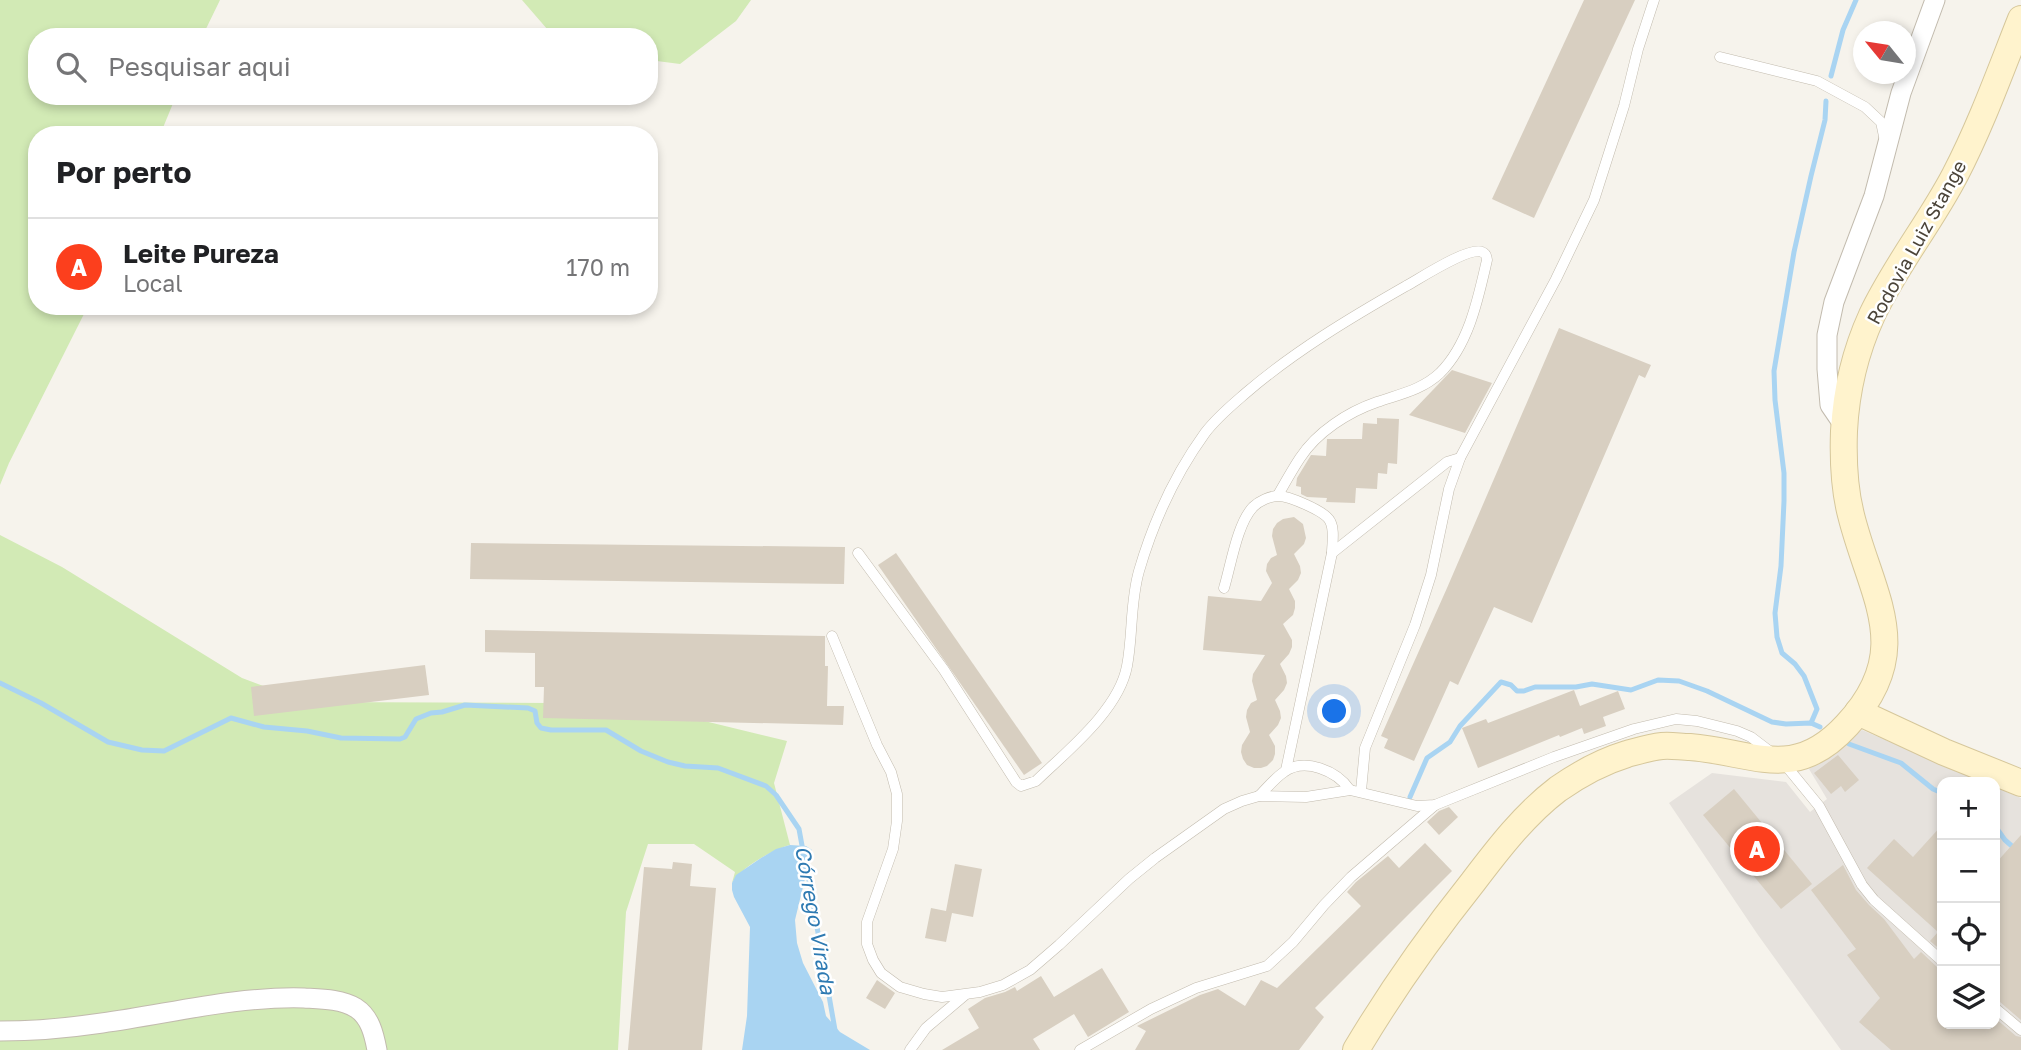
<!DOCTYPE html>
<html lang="pt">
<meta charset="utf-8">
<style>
body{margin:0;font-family:"Golos Text",sans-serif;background:#f6f6f6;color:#202124}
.controls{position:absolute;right:21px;bottom:21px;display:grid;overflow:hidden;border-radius:14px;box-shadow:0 4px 10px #0003}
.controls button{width:63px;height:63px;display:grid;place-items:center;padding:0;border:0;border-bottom:2px solid #e0e0e0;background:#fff;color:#202124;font:35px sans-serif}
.compass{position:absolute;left:1853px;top:21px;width:63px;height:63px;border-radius:50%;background:#fff;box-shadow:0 4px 10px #0003;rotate:300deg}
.you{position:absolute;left:1335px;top:712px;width:24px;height:24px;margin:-18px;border:5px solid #fff;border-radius:50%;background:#1a73e8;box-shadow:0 0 0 10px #1a73e833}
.badge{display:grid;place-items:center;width:46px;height:46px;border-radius:50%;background:#fc3f1d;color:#fff;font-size:23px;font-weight:700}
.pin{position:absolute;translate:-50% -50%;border:4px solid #fff;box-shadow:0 2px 7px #0006}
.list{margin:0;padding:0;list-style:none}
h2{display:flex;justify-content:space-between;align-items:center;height:91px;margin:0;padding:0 28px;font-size:30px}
h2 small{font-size:23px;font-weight:400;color:#757577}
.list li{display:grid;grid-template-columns:46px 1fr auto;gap:21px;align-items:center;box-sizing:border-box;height:98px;padding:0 28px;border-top:2px solid #e0e0e0}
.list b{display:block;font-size:26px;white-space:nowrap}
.list p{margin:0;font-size:23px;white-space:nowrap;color:#757577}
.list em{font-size:23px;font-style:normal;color:#757577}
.icon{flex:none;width:38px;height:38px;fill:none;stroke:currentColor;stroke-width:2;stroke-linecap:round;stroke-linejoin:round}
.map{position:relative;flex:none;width:2021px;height:1050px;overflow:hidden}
.search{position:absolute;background:#fff;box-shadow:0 4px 10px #0003;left:28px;top:28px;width:630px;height:77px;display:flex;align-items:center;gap:18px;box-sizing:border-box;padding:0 24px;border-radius:28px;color:#757577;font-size:26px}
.panel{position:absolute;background:#fff;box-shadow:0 4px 10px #0003;left:28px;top:126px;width:630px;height:189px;border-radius:28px}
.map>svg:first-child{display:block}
</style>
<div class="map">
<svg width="2021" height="1050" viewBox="0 0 2021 1050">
<rect width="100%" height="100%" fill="#f6f3ec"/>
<polygon fill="#e6e2dd" points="1862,730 1985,782 1942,782 1942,1024 1995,1024 1995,787 2021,798 2021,1050 1841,1050 1758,935 1669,803 1712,773 1786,782 1810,812 1827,799 1809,769"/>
<g fill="#d2eab5">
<polygon points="0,0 220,0 202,37 37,37 37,96 176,96 160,135 37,135 37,306 88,306 9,463 0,485"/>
<polygon points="522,0 751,0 736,21 680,64 649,60 649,37 554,37"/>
<path d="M 0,535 L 62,567 L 242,678 L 306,702 L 548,703 L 651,708 L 787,741 L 774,783 L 790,845 C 774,849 740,868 732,883 L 735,872 L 694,844 L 648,844 L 626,912 L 618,1050 L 0,1050 Z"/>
</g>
<polygon fill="#a9d4f2" points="790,845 806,846 812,850 795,920 797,943 803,963 823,1002 826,1016 840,1032 870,1050 742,1050 747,1016 750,927 734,897 732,890 732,883 736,875 761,858 776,849"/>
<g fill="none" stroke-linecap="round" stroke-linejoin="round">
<g stroke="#a9d4f2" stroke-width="5">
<polyline points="1831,76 1843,30 1856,0"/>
<polyline points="0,683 41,703 108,742 142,750 164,751 231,718 264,727 307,731 341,738 400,739 405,737 416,719 431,713 442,712 465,705 528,708 535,711 537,723 541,728 551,730 606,730 641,751 668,762 685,766 718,768 766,786 776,795 799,829 803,851"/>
<polyline points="1811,723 1817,709 1804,676 1795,664 1782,653 1777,637 1775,613 1781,566 1784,501 1784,473 1775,400 1774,371 1794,252 1811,176 1825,120 1826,101"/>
<polyline points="1849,744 1901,763 1933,789 1942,793"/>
<polyline points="1410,797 1427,758 1450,742 1460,726 1501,682 1511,685 1517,691 1524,691 1535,687 1576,687 1592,684 1631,690 1658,680 1679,681 1707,691 1772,722 1786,724 1811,723 1820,727"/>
<polyline points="1995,826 2005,840 2021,854"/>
<polyline points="806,864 835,1030"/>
</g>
</g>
<g fill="#d8cfc1">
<polygon points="1584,0 1635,0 1534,218 1492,199"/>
<polygon points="1559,328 1651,365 1645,378 1639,375 1532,623 1494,607 1458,685 1450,681 1414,761 1384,748 1388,739 1381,736 1447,588"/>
<polygon points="1452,370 1492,383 1465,433 1409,415"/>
<polygon points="1377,418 1399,419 1397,464 1388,463 1387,474 1378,473 1377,489 1356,488 1355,503 1326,502 1327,498 1307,497 1301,494 1301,487 1296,486 1297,478 1311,455 1326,456 1327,439 1362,439 1363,423 1377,424"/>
<polygon points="1294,517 1303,524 1306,538 1304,544 1294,554 1300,566 1301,573 1298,580 1289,589 1295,601 1295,608 1293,615 1283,624 1292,640 1292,647 1289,654 1280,664 1286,676 1287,683 1284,690 1275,700 1280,711 1281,718 1278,725 1269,735 1275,746 1275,754 1273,760 1267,766 1261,768 1254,768 1247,765 1243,759 1241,752 1242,745 1250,732 1246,717 1247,710 1251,703 1257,700 1252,681 1253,674 1265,655 1203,650 1208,596 1261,601 1272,583 1266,571 1267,564 1271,558 1277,555 1272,536 1273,529 1277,523 1283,519"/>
<polygon points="471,543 845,547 844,584 470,579"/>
<polygon points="896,553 1042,763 1024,775 878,565"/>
<polygon points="485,630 825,636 825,666 828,666 827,706 844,706 843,725 543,718 544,687 535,687 535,653 485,652"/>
<polygon points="425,665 429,695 254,716 251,687"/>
<polygon points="1574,690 1580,706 1618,691 1625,709 1603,717 1606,726 1584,734 1582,728 1560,737 1559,735 1478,768 1462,728 1486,719 1488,723"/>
<polygon points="1838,755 1859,780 1845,792 1841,786 1831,794 1814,773"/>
<polygon points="1734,789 1812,884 1781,909 1703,815"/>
<polygon points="1449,807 1458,817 1439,835 1427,822 1439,811"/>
<polygon points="1942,825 1942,951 1930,941 1938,932 1867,868 1894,839 1913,857"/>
<polygon points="2021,835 2021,1020 2000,1002 1995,1001 1995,864"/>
<polygon points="1425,843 1452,871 1315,1008 1324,1017 1299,1050 1135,1050 1146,1031 1137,1026 1200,995 1218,989 1245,1006 1261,980 1277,988 1361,906 1347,892 1356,882 1388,856 1399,868"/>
<polygon points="673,862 692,864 690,886 716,888 702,1050 628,1050 644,867 672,869"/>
<polygon points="955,864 982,869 973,917 952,913 946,942 925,938 931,908 946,911"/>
<polygon points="1843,865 1856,890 1869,905 1884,919 1914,959 1921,952 1937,967 1942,968 1942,1024 1995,1024 1995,1018 2016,1036 2021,1037 2021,1050 1891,1050 1859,1022 1880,998 1847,955 1856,949 1811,890"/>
<polygon points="1102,968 1129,1012 1088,1037 1074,1014 1033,1039 1040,1050 942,1050 979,1028 968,1009 985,998 1005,992 1015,987 1017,991 1041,976 1054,997"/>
<polygon points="877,980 895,993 885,1009 866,998"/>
</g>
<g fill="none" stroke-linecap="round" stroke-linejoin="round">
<g stroke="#c2bbae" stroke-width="11">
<g id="lane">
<polyline points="1720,57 1817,81 1865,107 1881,122 1885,141"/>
<path d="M 858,553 L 944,670 L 1016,782 L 1021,786 L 1036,781 C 1067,751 1119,710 1127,666 C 1133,635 1130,602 1139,571 C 1153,523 1176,473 1205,433 C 1217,417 1232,405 1247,392 C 1295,351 1350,318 1406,286 C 1419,279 1469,246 1482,252 C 1487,254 1486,256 1487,260 C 1478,299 1469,344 1440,373 C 1422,390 1400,394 1377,402 C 1348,412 1317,432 1300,458 C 1292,470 1285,483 1278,495"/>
<polyline points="1332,553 1447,462 1460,458"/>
<path d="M 1224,588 C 1231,565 1237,524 1253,507 C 1259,501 1270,496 1278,496 C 1289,496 1325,511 1330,521 C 1335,530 1332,544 1332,553 L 1286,770"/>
<polyline points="832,636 877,745 891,772 897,794 897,821 893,849 867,922 867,944 873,960 881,973 900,987 924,994 942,997 980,992 1003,985 1030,970 1059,945 1129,879 1155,858 1224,809 1242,801 1259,796 1306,797 1350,790 1417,806 1435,805 1554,757 1634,729 1676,719 1697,721 1737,731 1751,737 1772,753"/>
<polyline points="1783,762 1819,806 1862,885 1874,900 1942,961"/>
<polyline points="1361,791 1365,748 1415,625 1431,575 1449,489 1460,458 1556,279 1594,200 1624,106 1638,49 1654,0"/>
<path d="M 1259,796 C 1267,788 1275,778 1284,772 C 1305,757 1337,771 1350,790"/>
<polyline points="1995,1008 2021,1030"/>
<polyline points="910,1050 926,1028 965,995"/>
<polyline points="1080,1050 1151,1009 1196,988 1267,966 1293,942 1324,905 1351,877 1435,805"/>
</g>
</g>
<g stroke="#c2bbae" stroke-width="21">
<g id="street">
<polyline points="1845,427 1830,405 1827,369 1827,335 1834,302 1874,196 1901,93 1935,0"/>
<path d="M 0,1031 C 34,1031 68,1028 102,1023 C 169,1014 235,996 304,998 C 321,999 341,999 356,1008 C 370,1017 374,1034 377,1050"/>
</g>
</g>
<g stroke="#d6c79b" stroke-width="28">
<g id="secondary">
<polyline points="1858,712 1944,752 2021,783"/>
<path d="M 1356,1050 C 1391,991 1430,936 1473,882 C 1498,849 1525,814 1558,789 C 1578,775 1604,761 1627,754 C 1638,751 1651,747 1662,746 C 1671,745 1681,747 1690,747 C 1754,752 1794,783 1847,725 C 1917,650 1871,596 1851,515 C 1844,488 1843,459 1844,431 C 1846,392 1856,350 1872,315 C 1895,266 1930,223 1955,175 C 1981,125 2000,72 2021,19"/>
</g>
</g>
<use href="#lane" stroke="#fff" stroke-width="10"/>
<use href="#street" stroke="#fff" stroke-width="19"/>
<use href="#secondary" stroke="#fff3cd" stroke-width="26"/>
</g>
<g text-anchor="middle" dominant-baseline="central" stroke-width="5" stroke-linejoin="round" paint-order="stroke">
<g font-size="19" fill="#4b4439" stroke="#fff">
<text transform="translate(1916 242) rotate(-61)">Rodovia Luiz Stange</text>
</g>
<g font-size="21" font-style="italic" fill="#2e7ab2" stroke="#fff">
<text transform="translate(816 920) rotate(80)">Córrego Virada</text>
</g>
</g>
</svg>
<div class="controls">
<button>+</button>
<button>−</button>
<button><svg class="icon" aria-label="locate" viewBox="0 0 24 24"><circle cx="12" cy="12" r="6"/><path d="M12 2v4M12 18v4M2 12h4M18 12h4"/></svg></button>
<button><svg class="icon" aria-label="layers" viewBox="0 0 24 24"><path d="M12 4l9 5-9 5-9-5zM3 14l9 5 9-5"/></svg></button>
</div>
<svg class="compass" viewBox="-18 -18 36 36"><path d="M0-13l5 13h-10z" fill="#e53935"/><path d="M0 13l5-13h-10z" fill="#757577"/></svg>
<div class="you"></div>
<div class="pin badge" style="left:1757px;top:849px">A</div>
<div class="search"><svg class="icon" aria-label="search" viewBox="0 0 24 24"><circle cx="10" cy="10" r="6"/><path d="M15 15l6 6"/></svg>Pesquisar aqui</div>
<section class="panel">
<h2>Por perto<small></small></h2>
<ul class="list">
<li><span class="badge">A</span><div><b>Leite Pureza</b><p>Local</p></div><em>170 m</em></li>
</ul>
</section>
</div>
